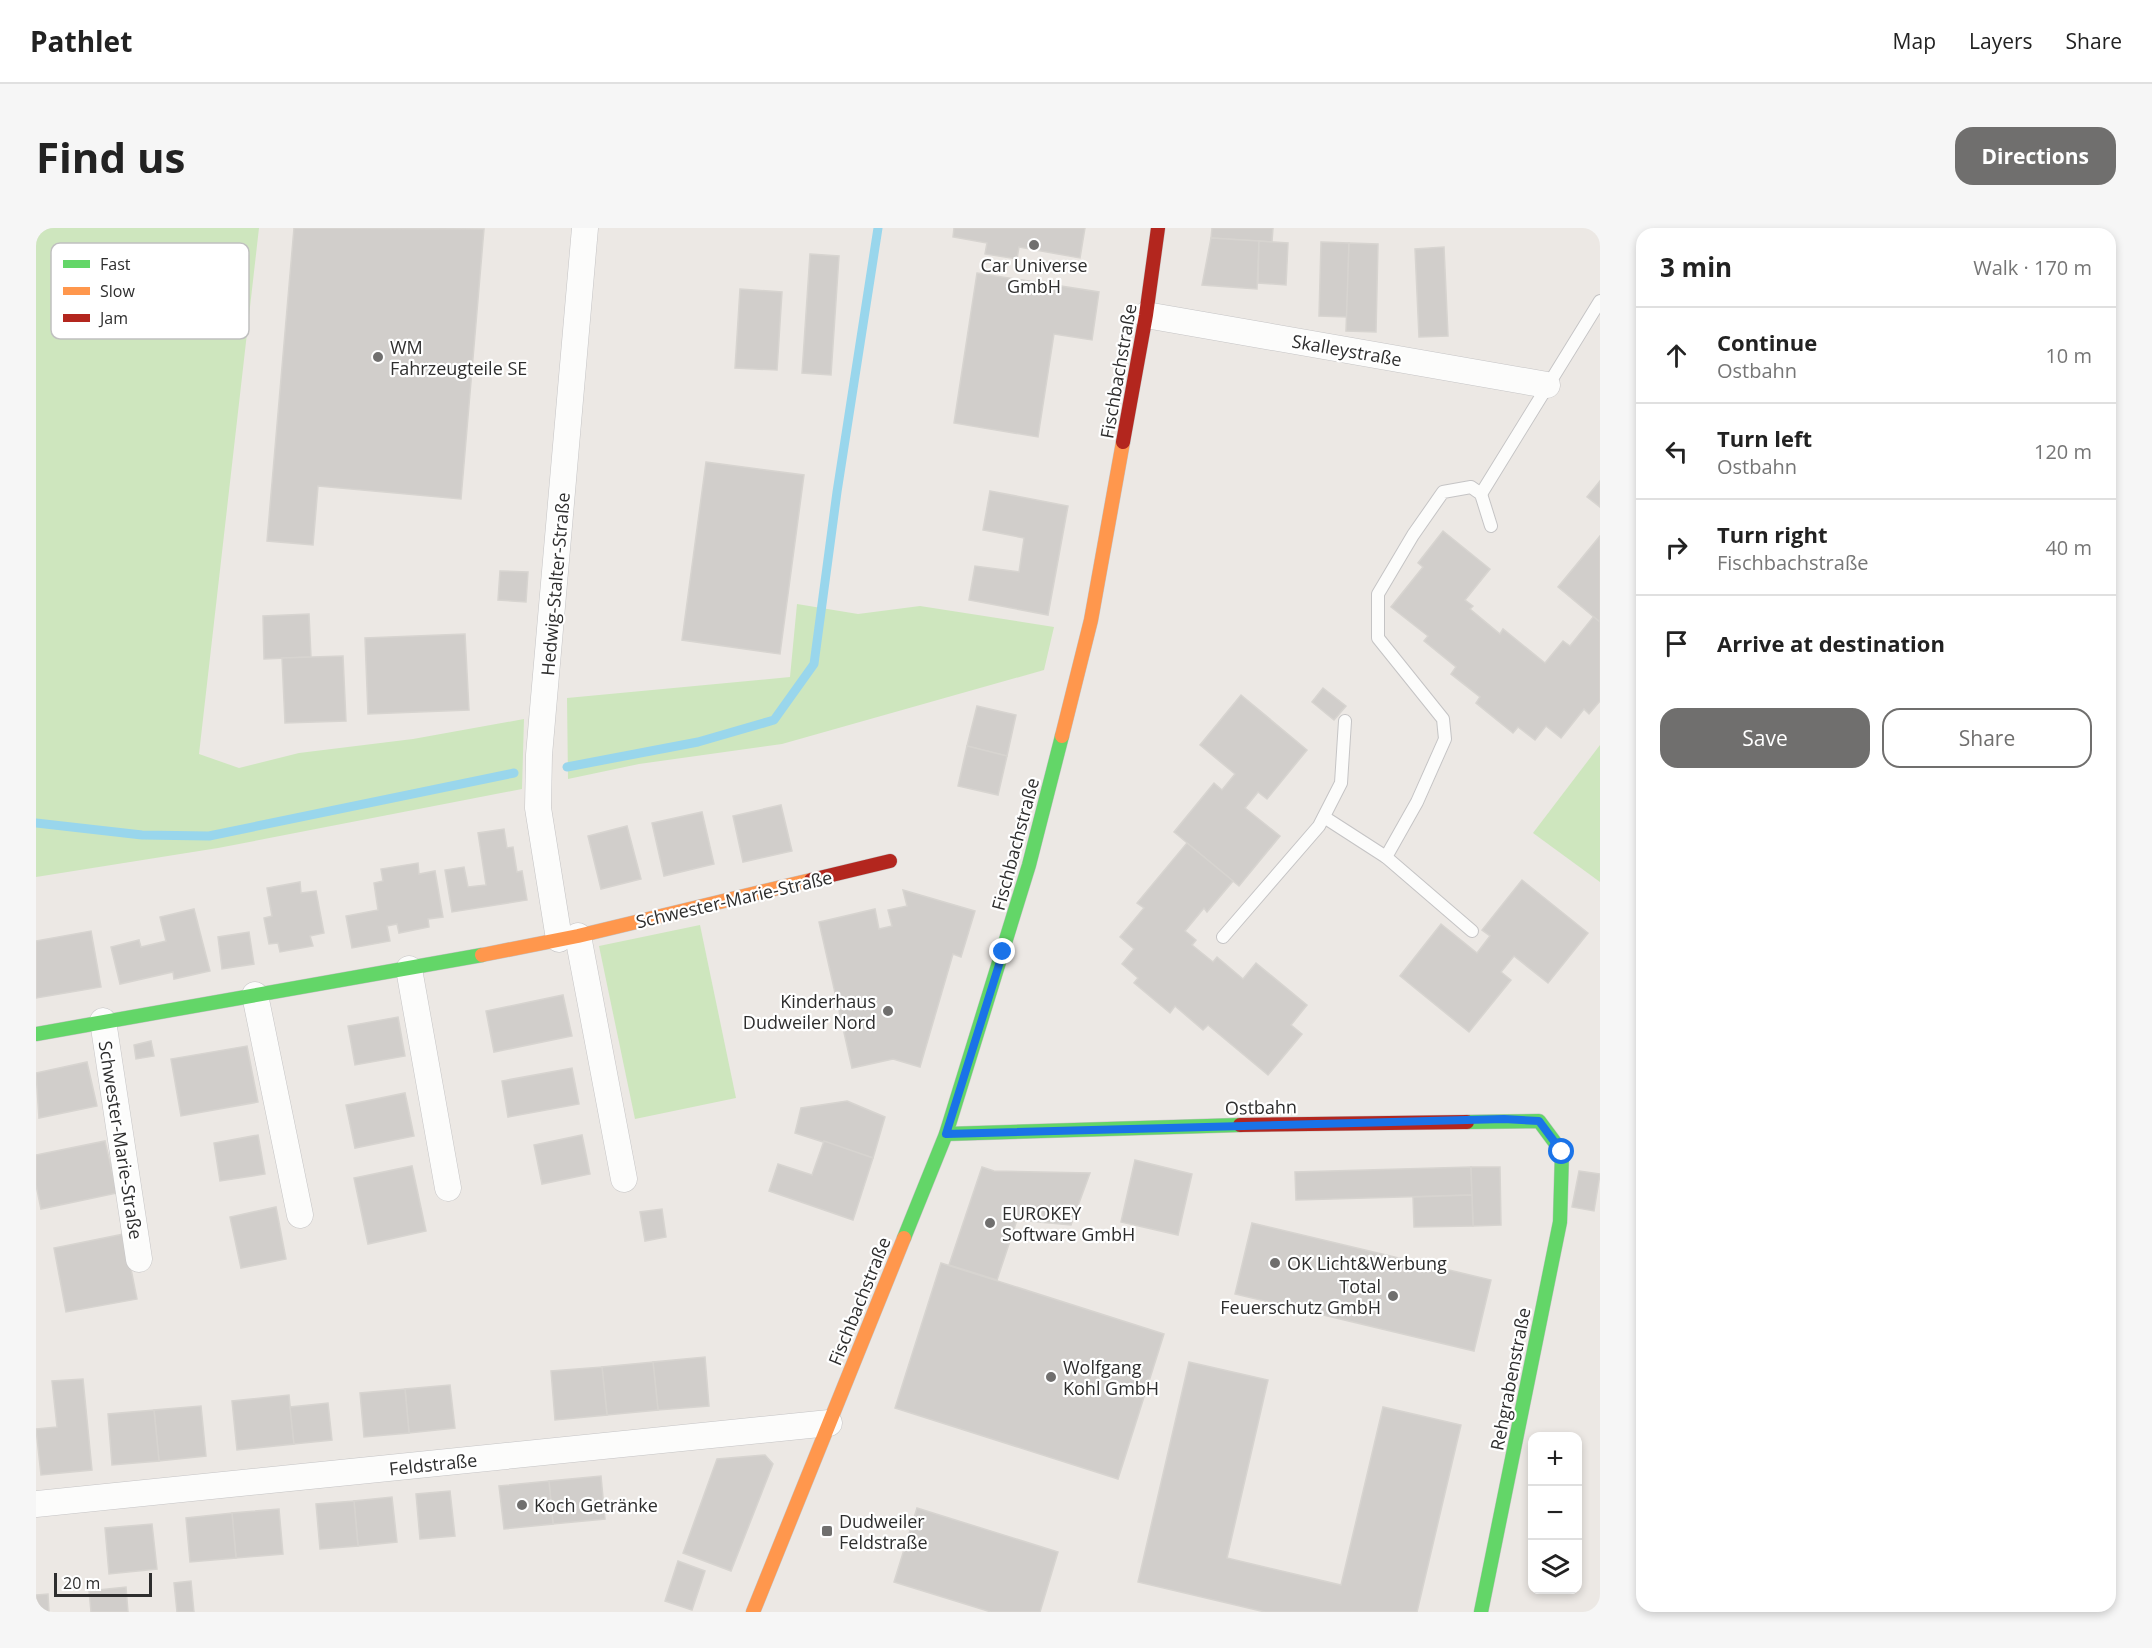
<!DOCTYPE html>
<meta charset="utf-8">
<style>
body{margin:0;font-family:"Open Sans",sans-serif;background:#f6f6f6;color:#222}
.controls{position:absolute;right:18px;bottom:18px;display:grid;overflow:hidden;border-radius:12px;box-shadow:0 3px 9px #0003}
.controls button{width:54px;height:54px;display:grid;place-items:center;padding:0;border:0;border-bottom:2px solid #e0e0e0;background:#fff;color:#222;font:30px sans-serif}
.scale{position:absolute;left:18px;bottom:15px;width:98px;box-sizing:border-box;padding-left:6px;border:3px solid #2e2e2e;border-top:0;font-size:16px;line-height:21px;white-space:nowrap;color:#2e2e2e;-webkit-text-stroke:4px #fff;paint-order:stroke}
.stop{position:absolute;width:18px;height:18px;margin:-14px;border:4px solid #1a73e8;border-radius:50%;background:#fff}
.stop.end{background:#1a73e8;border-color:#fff;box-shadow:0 2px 6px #0008}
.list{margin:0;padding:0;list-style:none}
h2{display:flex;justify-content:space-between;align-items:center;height:78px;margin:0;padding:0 24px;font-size:26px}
h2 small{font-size:20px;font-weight:400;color:#767676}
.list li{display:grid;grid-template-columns:39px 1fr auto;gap:18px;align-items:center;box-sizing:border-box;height:96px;padding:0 24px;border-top:2px solid #e0e0e0}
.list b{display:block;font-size:22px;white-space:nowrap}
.list p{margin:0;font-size:20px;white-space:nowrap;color:#767676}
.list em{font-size:20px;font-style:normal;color:#767676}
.actions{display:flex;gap:12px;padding:18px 24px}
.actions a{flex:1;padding:14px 0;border:2px solid #706f6e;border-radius:18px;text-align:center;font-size:21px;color:#706f6e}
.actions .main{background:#706f6e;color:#fff}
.icon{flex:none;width:33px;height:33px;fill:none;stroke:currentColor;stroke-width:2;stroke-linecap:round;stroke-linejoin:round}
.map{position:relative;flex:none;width:1564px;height:1384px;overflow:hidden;border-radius:18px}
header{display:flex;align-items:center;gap:36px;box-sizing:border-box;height:84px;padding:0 30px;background:#fff;border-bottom:2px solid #e0e0e0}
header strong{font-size:28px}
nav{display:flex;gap:33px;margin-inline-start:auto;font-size:21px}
.intro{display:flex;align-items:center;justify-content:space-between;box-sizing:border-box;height:144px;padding:0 36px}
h1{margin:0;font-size:42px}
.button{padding:15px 27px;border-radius:18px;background:#706f6e;color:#fff;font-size:21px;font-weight:700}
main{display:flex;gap:36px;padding:0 36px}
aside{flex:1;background:#fff;border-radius:18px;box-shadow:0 3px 9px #0003}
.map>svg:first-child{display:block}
</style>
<header>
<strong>Pathlet</strong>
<nav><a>Map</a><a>Layers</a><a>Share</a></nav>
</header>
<div class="intro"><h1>Find us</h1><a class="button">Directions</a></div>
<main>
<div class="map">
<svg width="1564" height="1384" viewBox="0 0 1564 1384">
<rect width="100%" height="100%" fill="#ece8e4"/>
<g fill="#cee6be">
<polygon points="0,0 223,0 163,526 203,540 263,525 377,511 488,491 486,561 182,620 0,649"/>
<polygon points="761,376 822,386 884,378 1018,399 1008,442 746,516 603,536 532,551 531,470 754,449"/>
<polygon points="1564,517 1564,654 1497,605"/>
<polygon points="664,697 700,870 599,891 563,718"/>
</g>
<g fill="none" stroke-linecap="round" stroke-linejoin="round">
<g stroke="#99d6ec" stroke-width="9">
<polyline points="531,539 662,514 738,492 778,436 801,264 842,0"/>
<polyline points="0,595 106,607 173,608 478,545"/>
</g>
</g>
<g fill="#d1cecb" stroke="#d7d4d0" stroke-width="1.5">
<polygon points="258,0 448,1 425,271 282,258 277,317 231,313"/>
<polygon points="918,0 1049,0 1044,30 983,19 981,31 949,26 951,15 917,9"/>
<polygon points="1176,0 1237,0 1236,14 1175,10"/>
<polygon points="1175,10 1223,13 1221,61 1166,57"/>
<polygon points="1223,13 1252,15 1250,57 1222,55"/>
<polygon points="1285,14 1313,15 1311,89 1283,88"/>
<polygon points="1313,15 1342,16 1340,104 1310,103"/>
<polygon points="1408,19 1412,108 1383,109 1379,21"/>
<polygon points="774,26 803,28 795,147 766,145"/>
<polygon points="941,45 1063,64 1056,112 1018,106 1002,209 918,195"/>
<polygon points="704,61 746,64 741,142 699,140"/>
<polygon points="670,234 768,247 744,426 646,412"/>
<polygon points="1564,253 1564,279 1551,269"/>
<polygon points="954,263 1032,278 1012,387 933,372 939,338 983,344 988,310 947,302"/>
<polygon points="1407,303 1454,341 1429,372 1437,378 1434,381 1464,406 1467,401 1509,435 1527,413 1534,418 1558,388 1564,394 1564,473 1553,486 1548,481 1525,510 1510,498 1499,512 1482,499 1477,505 1440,475 1444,469 1415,446 1420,439 1388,413 1392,408 1355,379 1387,339 1382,335"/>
<polygon points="1564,308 1564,394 1522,359"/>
<polygon points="464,343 492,344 490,374 462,372"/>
<polygon points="273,386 275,429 228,431 227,388"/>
<polygon points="429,406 433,482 332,486 329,410"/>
<polygon points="307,428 310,493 249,495 246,430"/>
<polygon points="1287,460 1310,478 1298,492 1276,474"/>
<polygon points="1205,467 1271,522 1231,571 1222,564 1209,580 1244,608 1203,658 1138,604 1178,555 1186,562 1199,546 1164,517"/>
<polygon points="941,478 980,487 971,528 931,518"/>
<polygon points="931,518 971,528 962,567 922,558"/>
<polygon points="745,577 756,623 707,634 697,588"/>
<polygon points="666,584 678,636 628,648 616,595"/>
<polygon points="591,598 605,651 565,661 552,608"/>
<polygon points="468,601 471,620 477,619 481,644 486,643 491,672 416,684 409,642 428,639 432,659 450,657 442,605"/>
<polygon points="1151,615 1197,653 1171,684 1168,680 1149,703 1160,712 1156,717 1177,734 1181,729 1207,751 1220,735 1271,777 1255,797 1266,806 1232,847 1172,797 1167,802 1139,778 1134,785 1098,755 1102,750 1086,736 1098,721 1084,709 1108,680 1101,675"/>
<polygon points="382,635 383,646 399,643 407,689 392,691 393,699 363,705 361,696 351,698 354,713 316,720 310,688 342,682 338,655 347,653 345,641"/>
<polygon points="1486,652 1552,705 1512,755 1478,728 1465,744 1475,752 1433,804 1364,748 1405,696 1441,725 1454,708 1446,702"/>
<polygon points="264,654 265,665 280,663 288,705 274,708 277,718 244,724 242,715 233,716 228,690 236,688 231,660"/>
<polygon points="867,662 939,683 925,729 917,726 884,839 857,831 816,840 783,694 839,681 843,701 856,698 852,682 871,678"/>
<polygon points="158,681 174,743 138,751 137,744 84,756 75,719 103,712 105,719 130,713 124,689"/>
<polygon points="55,703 65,759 0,770 0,713"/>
<polygon points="213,704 218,736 186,741 182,709"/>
<polygon points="527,767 536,808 458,824 450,783"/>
<polygon points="362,789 369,828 319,837 312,798"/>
<polygon points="115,813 118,828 100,831 98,817"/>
<polygon points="211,818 222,874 145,888 135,831"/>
<polygon points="51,834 61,878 3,890 0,845"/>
<polygon points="536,840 543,876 472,889 466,853"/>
<polygon points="369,865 378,908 319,920 310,877"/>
<polygon points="811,873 849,889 837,930 759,905 765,880"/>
<polygon points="222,907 229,946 184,953 178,915"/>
<polygon points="546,907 554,946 506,956 498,917"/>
<polygon points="69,913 81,965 5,981 0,957 0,927"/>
<polygon points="788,913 837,930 817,992 733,963 742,936 776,947"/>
<polygon points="1099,932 1156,946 1142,1007 1085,994"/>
<polygon points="376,938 390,1003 332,1016 318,950"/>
<polygon points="946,939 958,943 1054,945 1035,997 981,992 961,1052 913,1037"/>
<polygon points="1435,939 1436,967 1260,972 1259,944"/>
<polygon points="1435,939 1464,939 1465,997 1437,998"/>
<polygon points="1543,943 1564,946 1558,983 1536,979"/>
<polygon points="1436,967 1437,998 1378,999 1377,969"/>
<polygon points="240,979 250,1031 205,1040 194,989"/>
<polygon points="626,981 630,1009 609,1013 604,984"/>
<polygon points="1216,995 1455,1052 1438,1123 1199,1066"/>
<polygon points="88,1006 101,1071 30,1084 18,1020"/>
<polygon points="905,1035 1128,1106 1082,1251 859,1180"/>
<polygon points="669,1129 673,1178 622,1182 617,1134"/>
<polygon points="617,1134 622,1182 571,1187 566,1139"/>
<polygon points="1153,1134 1232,1152 1191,1330 1305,1357 1347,1179 1425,1197 1381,1384 1229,1384 1102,1354"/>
<polygon points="566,1139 571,1187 519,1192 515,1143"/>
<polygon points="47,1151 56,1242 5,1247 0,1201 21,1199 16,1153"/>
<polygon points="414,1157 419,1200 373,1205 369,1161"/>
<polygon points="369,1161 373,1205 328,1209 324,1165"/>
<polygon points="253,1167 258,1216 201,1222 196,1173"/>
<polygon points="292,1175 296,1212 258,1216 254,1179"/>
<polygon points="165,1178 170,1228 123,1233 118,1182"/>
<polygon points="118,1182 123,1233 76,1237 72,1186"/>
<polygon points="729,1227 737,1236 695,1343 647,1325 681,1231"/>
<polygon points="565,1248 569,1291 517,1296 513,1253"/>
<polygon points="513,1253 517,1296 468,1301 463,1258"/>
<polygon points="414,1263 419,1308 384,1311 380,1266"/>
<polygon points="356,1269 361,1314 322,1318 318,1273"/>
<polygon points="318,1273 322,1318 284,1321 280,1276"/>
<polygon points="881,1280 1022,1324 1004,1384 955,1384 858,1354"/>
<polygon points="243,1281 247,1326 200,1330 196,1285"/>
<polygon points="196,1285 200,1330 154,1334 150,1290"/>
<polygon points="116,1296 121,1341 73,1346 69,1300"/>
<polygon points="642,1333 669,1343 656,1382 629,1373"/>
<polygon points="155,1353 158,1384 141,1384 138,1355"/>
<polygon points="90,1359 92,1384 55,1384 53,1363"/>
<polygon points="12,1366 13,1384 0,1384 0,1367"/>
</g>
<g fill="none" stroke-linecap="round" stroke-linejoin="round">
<g stroke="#c5c4c5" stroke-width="14">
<g id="lane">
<polyline points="1445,266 1564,73"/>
<polyline points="1288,589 1350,629 1436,703"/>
<polyline points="1350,629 1381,574 1409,511 1407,491 1342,410 1342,366 1377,307 1407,264 1435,259 1445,266 1455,298"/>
<polyline points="1187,709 1283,598 1305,555 1309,493"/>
</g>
</g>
<g stroke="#c5c4c5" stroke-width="27">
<g id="street">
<polyline points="1110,87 1511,157"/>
<polyline points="542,708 588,951"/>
<polyline points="523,711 502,580 503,527 549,0"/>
<polyline points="373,741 412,960"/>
<polyline points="219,767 264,987"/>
<polyline points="67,793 103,1031"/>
<polyline points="0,1276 793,1195"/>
</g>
</g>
<g stroke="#c5c4c5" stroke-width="15">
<g id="fast">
<polyline points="0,806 446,727"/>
<polyline points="1431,894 1503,893 1526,924 1524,994 1445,1384"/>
<polyline points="910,906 1204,897"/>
<polyline points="868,1010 910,906 993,637 1026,508"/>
</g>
</g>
<g stroke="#c5c4c5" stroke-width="15">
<g id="slow">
<polyline points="1026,508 1055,392 1087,214"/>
<polyline points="446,727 542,708 775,652"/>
<polyline points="717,1384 868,1010"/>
</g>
</g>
<g stroke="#c5c4c5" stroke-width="15">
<g id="jam">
<polyline points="1087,214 1110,87 1122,0"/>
<polyline points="775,652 854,633"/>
<polyline points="1204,897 1431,894"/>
</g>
</g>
<use href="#lane" stroke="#fcfcfb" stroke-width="12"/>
<use href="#street" stroke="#fcfcfb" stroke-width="26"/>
<use href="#fast" stroke="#63d668" stroke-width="14"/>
<use href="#slow" stroke="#ff974d" stroke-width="14"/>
<use href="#jam" stroke="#b3261e" stroke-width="14"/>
</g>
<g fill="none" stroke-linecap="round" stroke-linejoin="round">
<polyline stroke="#1a73e8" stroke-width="8" points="967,724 910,906 1468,891 1503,893 1526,924"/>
</g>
<g fill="#706f6e" stroke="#fff" stroke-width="2">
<circle cx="998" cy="17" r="6"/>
<circle cx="342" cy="129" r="6"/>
<circle cx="852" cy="783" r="6"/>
<circle cx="954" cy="995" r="6"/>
<circle cx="1239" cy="1035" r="6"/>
<circle cx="1357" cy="1068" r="6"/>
<circle cx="1015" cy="1149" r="6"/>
<circle cx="486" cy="1277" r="6"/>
<rect x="785" y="1297" width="12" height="12" rx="3"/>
</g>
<g text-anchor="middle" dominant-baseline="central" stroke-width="4.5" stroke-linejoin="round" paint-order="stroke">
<g font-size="18" fill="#2e2e2e" stroke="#fff" text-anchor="start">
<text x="998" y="37" text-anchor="middle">Car Universe<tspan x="998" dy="21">GmbH</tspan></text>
<text x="354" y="119">WM<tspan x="354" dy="21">Fahrzeugteile SE</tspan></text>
<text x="840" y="773" text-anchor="end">Kinderhaus<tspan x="840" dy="21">Dudweiler Nord</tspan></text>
<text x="966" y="985">EUROKEY<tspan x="966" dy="21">Software GmbH</tspan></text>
<text x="1251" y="1035">OK Licht&amp;Werbung</text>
<text x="1345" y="1058" text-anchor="end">Total<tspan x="1345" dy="21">Feuerschutz GmbH</tspan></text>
<text x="1027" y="1139">Wolfgang<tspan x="1027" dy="21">Kohl GmbH</tspan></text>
<text x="498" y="1277">Koch Getränke</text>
<text x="803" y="1293">Dudweiler<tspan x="803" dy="21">Feldstraße</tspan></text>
</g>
<g font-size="18" fill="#2e2e2e" stroke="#fff">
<text transform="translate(1311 122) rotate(10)">Skalleystraße</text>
<text transform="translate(1082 143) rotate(-80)">Fischbachstraße</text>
<text transform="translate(519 356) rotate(-85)">Hedwig-Stalter-Straße</text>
<text transform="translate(979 616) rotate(-75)">Fischbachstraße</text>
<text transform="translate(698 671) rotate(-13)">Schwester-Marie-Straße</text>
<text transform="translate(1225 879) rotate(-1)">Ostbahn</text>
<text transform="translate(85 912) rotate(81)">Schwester-Marie-Straße</text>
<text transform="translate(823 1073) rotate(-68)">Fischbachstraße</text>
<text transform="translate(1474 1151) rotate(-79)">Rehgrabenstraße</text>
<text transform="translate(397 1236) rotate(-6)">Feldstraße</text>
</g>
</g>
<rect x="15" y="15" width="198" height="96" rx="9" fill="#fff" stroke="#c0c0c0" stroke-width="1.5"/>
<rect x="27" y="32" width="27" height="8" fill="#63d668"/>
<rect x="27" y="59" width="27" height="8" fill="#ff974d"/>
<rect x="27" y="86" width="27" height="8" fill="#b3261e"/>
<g font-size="16" fill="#2e2e2e">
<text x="64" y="42">Fast</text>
<text x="64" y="69">Slow</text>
<text x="64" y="96">Jam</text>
</g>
</svg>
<div class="controls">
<button>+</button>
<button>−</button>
<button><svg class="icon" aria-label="layers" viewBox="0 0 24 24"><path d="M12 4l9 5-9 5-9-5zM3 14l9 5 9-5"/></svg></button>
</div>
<div class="scale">20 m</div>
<div class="stop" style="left:1526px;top:924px"></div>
<div class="stop end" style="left:967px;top:724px"></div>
</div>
<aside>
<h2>3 min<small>Walk · 170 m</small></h2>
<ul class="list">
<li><svg class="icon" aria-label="ahead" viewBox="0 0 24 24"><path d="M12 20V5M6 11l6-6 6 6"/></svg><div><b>Continue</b><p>Ostbahn</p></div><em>10 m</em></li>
<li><svg class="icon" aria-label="left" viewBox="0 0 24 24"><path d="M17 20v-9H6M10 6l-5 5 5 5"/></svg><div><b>Turn left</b><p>Ostbahn</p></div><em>120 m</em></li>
<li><svg class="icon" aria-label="right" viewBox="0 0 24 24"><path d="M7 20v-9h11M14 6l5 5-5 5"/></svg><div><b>Turn right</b><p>Fischbachstraße</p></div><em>40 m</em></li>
<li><svg class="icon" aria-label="arrive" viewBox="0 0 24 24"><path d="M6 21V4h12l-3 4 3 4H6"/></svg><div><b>Arrive at destination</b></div></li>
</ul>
<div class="actions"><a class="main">Save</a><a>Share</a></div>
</aside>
</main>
